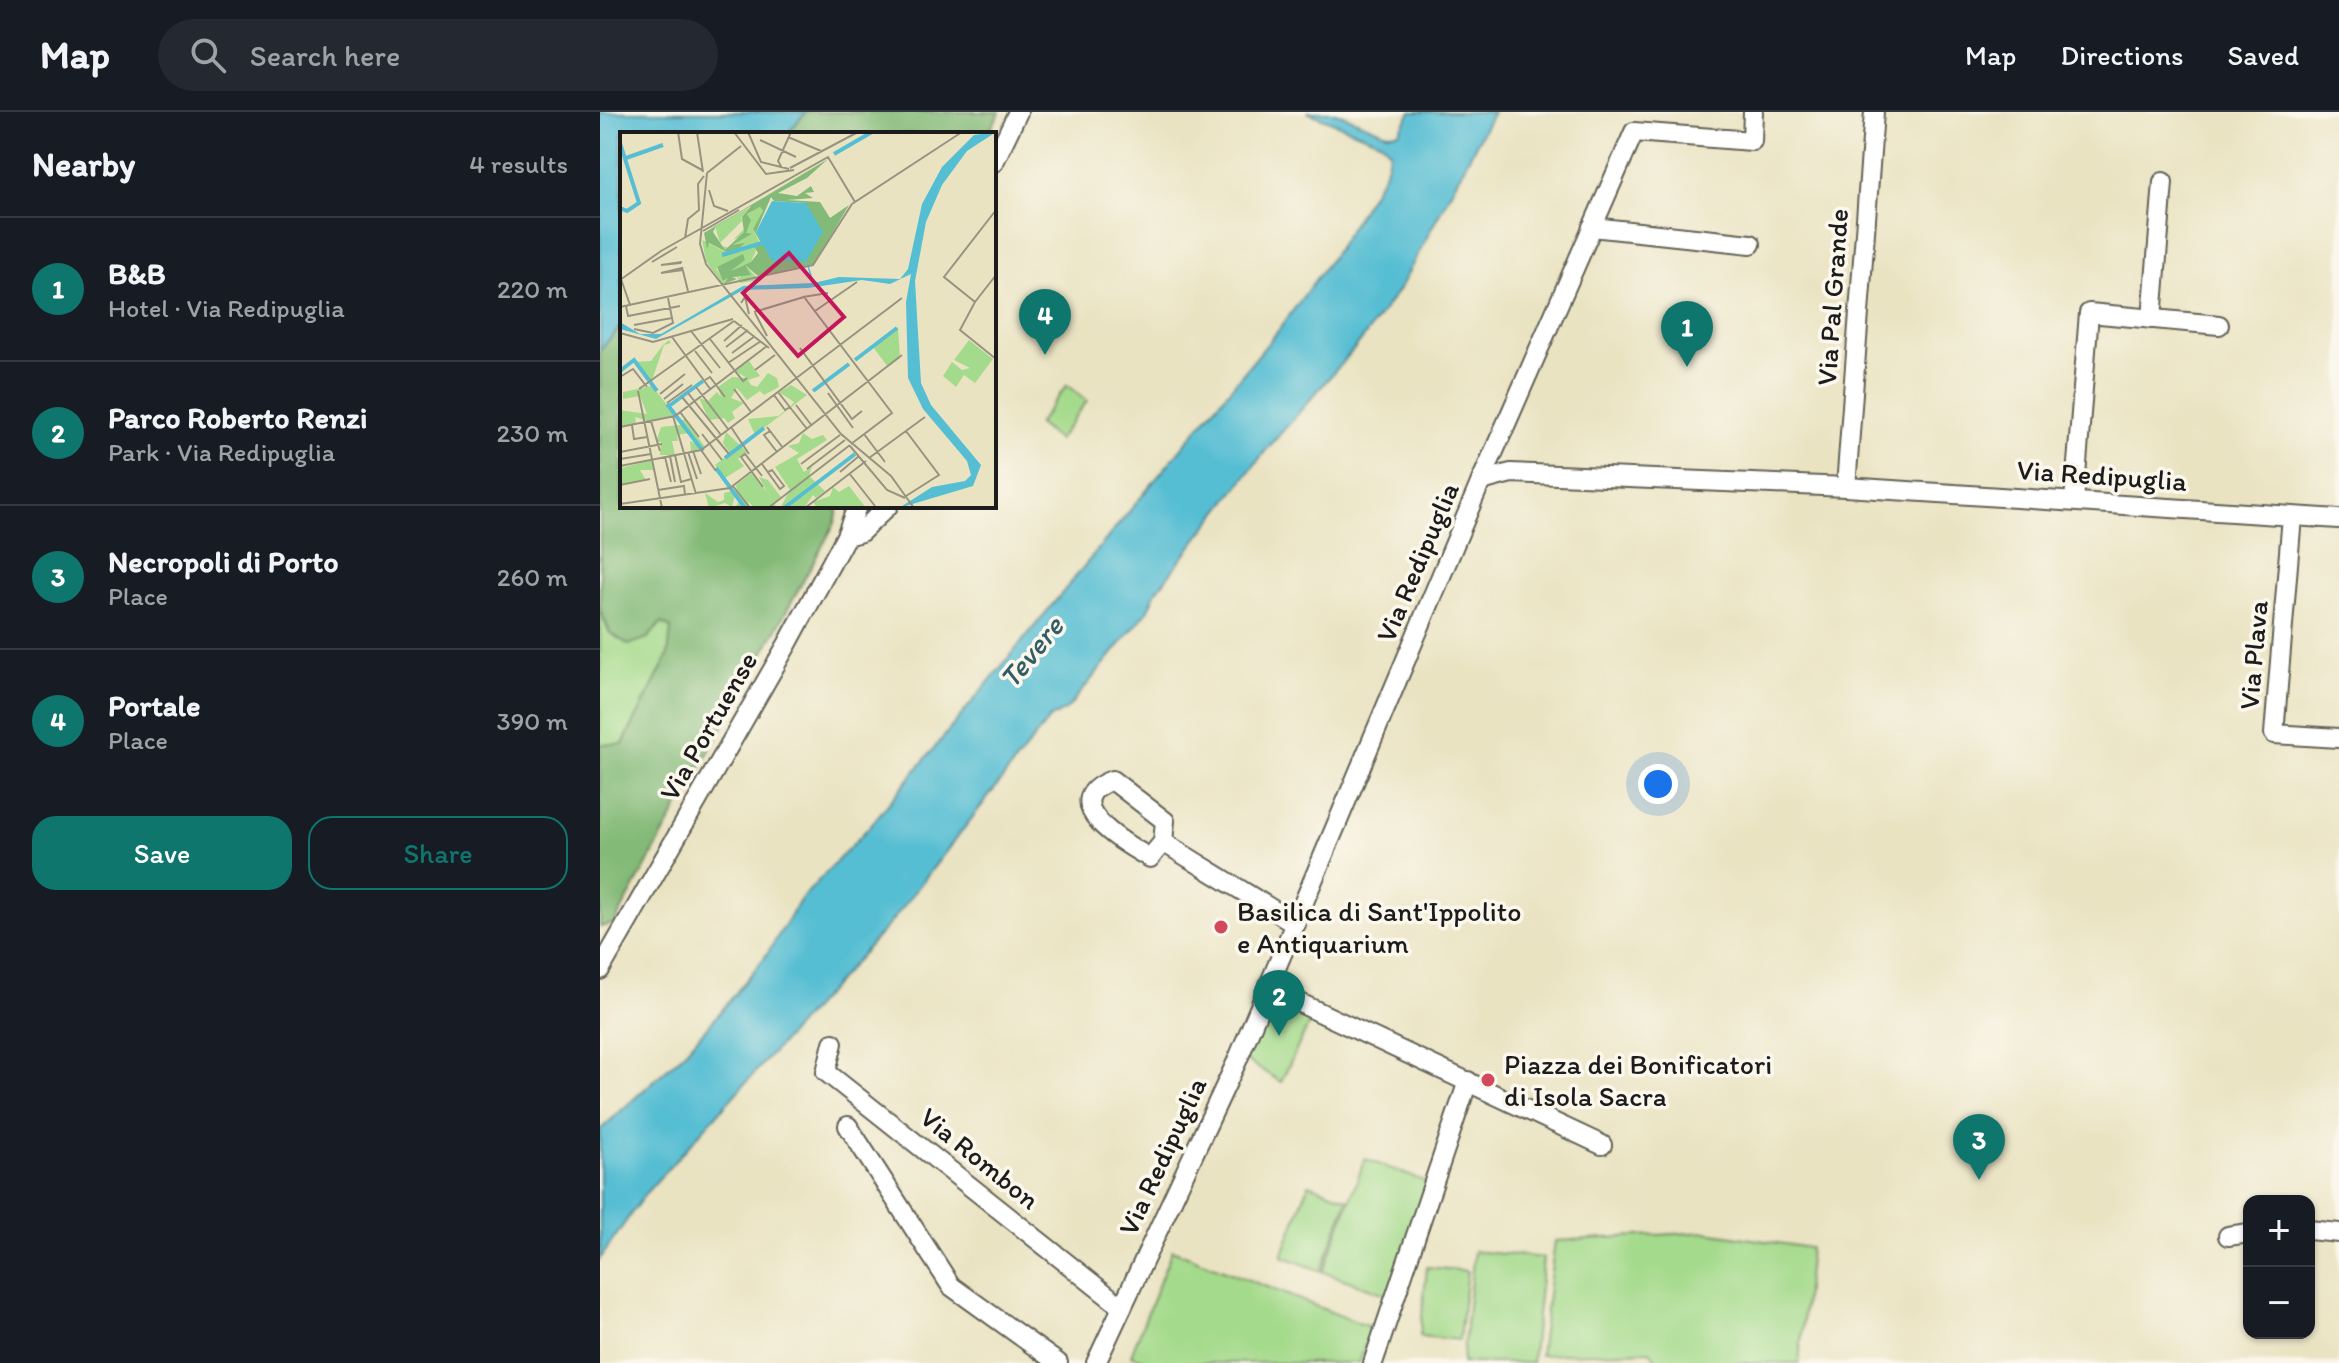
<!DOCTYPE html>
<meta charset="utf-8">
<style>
body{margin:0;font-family:Itim,sans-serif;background:#242831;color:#f1f3f6}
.controls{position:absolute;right:24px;bottom:24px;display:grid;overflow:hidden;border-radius:16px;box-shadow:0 2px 6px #0004}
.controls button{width:72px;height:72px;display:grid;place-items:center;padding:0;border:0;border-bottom:2px solid #363941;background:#171b24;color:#f1f3f6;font:40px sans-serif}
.you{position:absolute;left:1058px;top:672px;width:28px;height:28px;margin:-20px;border:6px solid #fff;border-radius:50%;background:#1a73e8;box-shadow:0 0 0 12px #1a73e833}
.badge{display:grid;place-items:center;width:52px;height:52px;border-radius:50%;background:#0f766e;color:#fff;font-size:26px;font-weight:700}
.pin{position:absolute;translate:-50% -66px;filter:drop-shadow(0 2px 4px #0008)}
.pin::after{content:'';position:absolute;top:42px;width:28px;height:24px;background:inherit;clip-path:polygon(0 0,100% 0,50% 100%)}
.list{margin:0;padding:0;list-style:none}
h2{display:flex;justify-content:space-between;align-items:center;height:104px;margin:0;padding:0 32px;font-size:34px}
h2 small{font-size:26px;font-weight:400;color:#9ea1a6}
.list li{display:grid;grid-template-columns:52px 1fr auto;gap:24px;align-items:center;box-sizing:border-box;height:144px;padding:0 32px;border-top:2px solid #363941}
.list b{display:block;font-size:30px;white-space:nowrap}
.list p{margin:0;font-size:26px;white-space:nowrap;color:#9ea1a6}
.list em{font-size:26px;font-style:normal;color:#9ea1a6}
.actions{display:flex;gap:16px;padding:24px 32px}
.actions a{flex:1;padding:18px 0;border:2px solid #0f766e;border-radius:24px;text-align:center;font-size:28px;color:#0f766e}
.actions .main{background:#0f766e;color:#fff}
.icon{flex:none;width:44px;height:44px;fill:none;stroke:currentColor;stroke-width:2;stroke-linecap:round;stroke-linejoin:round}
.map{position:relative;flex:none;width:1739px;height:1251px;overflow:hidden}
header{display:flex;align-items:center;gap:48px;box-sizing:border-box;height:112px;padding:0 40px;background:#171b24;border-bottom:2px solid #363941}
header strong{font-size:38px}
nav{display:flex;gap:44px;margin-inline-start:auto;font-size:28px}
.search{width:560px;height:72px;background:#242831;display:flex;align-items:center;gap:20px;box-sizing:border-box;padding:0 28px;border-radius:44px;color:#9ea1a6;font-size:30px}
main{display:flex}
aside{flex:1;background:#171b24}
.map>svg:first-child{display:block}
</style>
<header>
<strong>Map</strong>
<div class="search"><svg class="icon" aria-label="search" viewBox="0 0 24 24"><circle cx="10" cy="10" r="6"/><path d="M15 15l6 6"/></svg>Search here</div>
<nav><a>Map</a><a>Directions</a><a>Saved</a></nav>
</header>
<main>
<aside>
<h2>Nearby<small>4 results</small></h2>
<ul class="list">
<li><span class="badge">1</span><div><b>B&amp;B</b><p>Hotel · Via Redipuglia</p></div><em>220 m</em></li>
<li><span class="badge">2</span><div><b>Parco Roberto Renzi</b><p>Park · Via Redipuglia</p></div><em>230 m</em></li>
<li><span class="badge">3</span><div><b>Necropoli di Porto</b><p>Place</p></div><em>260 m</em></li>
<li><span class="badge">4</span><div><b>Portale</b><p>Place</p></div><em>390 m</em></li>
</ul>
<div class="actions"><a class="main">Save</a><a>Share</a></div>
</aside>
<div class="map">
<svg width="1739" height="1251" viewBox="0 0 1739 1251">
<rect width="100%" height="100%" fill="#fbf7ec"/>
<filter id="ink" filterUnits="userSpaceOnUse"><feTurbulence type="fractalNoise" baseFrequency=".0125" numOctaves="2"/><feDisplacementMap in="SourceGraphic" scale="16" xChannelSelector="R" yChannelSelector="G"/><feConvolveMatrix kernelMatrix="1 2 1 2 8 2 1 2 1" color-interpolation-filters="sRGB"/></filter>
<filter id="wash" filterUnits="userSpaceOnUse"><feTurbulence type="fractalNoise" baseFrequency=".006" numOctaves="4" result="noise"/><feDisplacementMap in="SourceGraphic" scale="32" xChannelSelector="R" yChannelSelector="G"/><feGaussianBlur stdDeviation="1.8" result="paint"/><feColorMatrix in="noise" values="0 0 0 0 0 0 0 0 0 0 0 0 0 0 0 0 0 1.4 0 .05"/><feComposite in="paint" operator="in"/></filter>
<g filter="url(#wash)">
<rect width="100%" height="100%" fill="#eae3c2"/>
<g fill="#a4da8b" stroke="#607b54" stroke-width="2">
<polygon points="467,273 487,289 458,328 438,312"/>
<polygon points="0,498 10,521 48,526 61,511 72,516 68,544 23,632 0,632"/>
<polygon points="673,882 714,901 681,970 644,947"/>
<polygon points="765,1047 829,1071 788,1183 723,1160"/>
<polygon points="709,1072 748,1087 721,1159 682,1144"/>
<polygon points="1107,1120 1210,1136 1199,1251 1054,1251 1055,1245 1050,1239 940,1243 955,1129"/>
<polygon points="572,1138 772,1216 759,1251 553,1251 531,1243"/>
<polygon points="874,1139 943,1146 932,1251 862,1251"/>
<polygon points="827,1155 867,1159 859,1228 820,1224"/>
</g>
<g fill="#83ba77" stroke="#506b4a" stroke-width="2">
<polygon points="206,0 400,0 388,22 187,22"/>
<polygon points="22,213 22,394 239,394 235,411 14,812 0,815 0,632 23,632 68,544 71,516 61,511 48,526 29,533 10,521 0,498 0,238"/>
</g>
<g fill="#56bed3" stroke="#396d78" stroke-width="2">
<polygon points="0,0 206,0 187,22 22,22 22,213 0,238"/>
<polygon points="707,0 735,0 787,21 799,20 811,0 893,0 800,176 761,229 667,337 555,481 547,500 467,597 449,607 291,810 44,1083 0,1147 0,1018 81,944 118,903 165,845 201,787 270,714 678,219 734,142 784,62 790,39 782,30"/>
</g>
</g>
<g filter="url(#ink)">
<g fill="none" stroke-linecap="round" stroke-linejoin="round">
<g stroke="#646256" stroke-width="22">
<g id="minor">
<polyline points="394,50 418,0"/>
<polyline points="992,115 1151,132"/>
<polyline points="1552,207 1563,70"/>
<polyline points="881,369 1034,20 1152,29 1153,0"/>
<polyline points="1246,375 1274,0"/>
<polyline points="1474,389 1489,201 1619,213"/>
<polyline points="1692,404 1674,622 1739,626"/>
<polyline points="246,424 261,420 288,394"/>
<path d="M 563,730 L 550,746 C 525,732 453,690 512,668 L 565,709 L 563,730 L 696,812"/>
<polyline points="0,858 188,531 246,424 257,394"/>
<polyline points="668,876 1002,1033"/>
<polyline points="233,931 226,960 522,1195"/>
<polyline points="248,1014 351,1174 458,1251"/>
<polyline points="1709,1118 1739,1121"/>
<polyline points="1628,1124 1649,1121"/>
<polyline points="496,1251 637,949 881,369 911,361 1246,375 1739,407"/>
<polyline points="773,1251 868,969"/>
</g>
</g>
<use href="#minor" stroke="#fff" stroke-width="18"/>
</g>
</g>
<g fill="#d1495b" stroke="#fbf7ec" stroke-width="3">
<circle cx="621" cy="815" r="8"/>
<circle cx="888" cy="968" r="8"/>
</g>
<g text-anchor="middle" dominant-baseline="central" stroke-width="7" stroke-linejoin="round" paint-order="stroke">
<g font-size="28" fill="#1c1c1c" stroke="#fbf7ec">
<text transform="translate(1232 185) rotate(-86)">Via Pal Grande</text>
<text transform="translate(1502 363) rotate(4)">Via Redipuglia</text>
<text transform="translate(817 450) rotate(-67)">Via Redipuglia</text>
<text transform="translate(1653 543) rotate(-85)">Via Plava</text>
<text transform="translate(108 614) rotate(-60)">Via Portuense</text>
<text transform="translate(562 1044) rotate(-65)">Via Redipuglia</text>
<text transform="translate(380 1046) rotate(39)">Via Rombon</text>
</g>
<g font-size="28" fill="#1c1c1c" stroke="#fbf7ec" text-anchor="start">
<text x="637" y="799">Basilica di Sant'Ippolito<tspan x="637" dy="32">e Antiquarium</tspan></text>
<text x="904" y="952">Piazza dei Bonificatori<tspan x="904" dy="32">di Isola Sacra</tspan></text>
</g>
<g font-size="30" font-style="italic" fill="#335d65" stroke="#fbf7ec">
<text transform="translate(431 540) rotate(-51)">Tevere</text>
</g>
</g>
<g transform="translate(20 20)">
<rect width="376" height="376" fill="#eae3c2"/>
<path d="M 140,75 L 144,81 L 133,97 L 143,118 L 137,116 L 131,130 L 111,139 L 125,127 L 118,125 L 96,136 L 104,149 L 111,143 L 118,142 L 120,147 L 120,139 L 130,143 L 122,136 L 125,133 L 139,148 L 120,151 L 117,145 L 109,146 L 104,154 L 86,129 L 82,108 L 104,119 L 99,113 L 109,116 L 111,111 L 109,119 L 112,112 L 132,102 L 122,105 L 126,97 L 121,104 L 113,108 L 125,96 L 122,89 L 100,111 L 95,94 L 84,99 L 129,76 L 121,86 L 126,97 L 131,88 L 127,82 ZM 278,195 L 280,226 L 268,235 L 253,215 ZM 49,208 L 51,211 L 44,213 L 31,251 L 15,230 L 31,229 L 43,213 ZM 349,208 L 373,227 L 355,251 L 344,243 L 336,255 L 323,244 L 332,230 L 342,238 L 350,236 L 334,228 ZM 129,229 L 140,244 L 128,248 L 131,253 L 137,255 L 148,241 L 157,246 L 159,255 L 144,263 L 140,259 L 127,268 L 117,256 L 111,266 L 124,271 L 112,280 L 115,286 L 108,291 L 104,286 L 89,288 L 79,266 L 88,269 L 97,260 L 101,265 L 98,255 L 112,245 L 127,246 L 115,239 ZM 171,253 L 187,263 L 135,303 L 128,287 L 158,284 L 170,275 L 174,270 L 159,260 ZM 32,254 L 60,289 L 65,287 L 85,315 L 71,320 L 70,309 L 77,312 L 69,301 L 57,303 L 58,309 L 52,309 L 55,323 L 40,323 L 41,310 L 36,310 L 41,295 L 61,293 L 55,283 L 28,289 L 15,285 L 16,292 L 0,295 L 0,278 L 27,282 L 20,264 L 3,267 L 3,260 ZM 106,300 L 127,320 L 118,327 L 124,334 L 105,346 L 95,333 L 110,321 L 103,311 ZM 183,301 L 192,307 L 203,303 L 207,308 L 177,327 L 184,340 L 192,334 L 189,344 L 205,359 L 196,366 L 193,363 L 184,376 L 160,376 L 170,358 L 155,335 L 179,321 L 168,314 L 179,311 ZM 32,328 L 34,338 L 20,338 L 26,348 L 2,352 L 0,362 L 1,336 ZM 132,341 L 147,360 L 139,345 L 148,348 L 161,365 L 154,371 L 157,376 L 134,376 L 128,369 L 130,376 L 115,376 L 119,369 L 115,363 L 112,375 L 105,371 L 89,376 L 85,361 L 98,370 L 104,368 L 104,361 L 117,358 L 116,353 ZM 229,354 L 246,376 L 197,376 L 193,370 L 210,364 L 213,355 L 219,360 Z" fill="#a4da8b"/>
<path d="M 208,27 L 187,46 L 158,61 L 177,64 L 191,54 L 194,60 L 185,61 L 193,66 L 167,68 L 200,70 L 210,86 L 229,73 L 194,132 L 138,144 L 125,133 L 131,143 L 112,145 L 117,147 L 104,152 L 108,146 L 103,149 L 97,135 L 123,122 L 125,128 L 111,139 L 131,130 L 138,121 L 134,114 L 141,111 L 133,97 L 143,79 L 140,75 L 127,82 L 131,88 L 126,101 L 132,102 L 112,113 L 125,111 L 120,115 L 126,117 L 119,120 L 106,124 L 107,120 L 89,111 L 87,117 L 84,101 ZM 151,65 L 154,69 L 186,71 L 153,129 L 136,100 ZM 131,74 L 122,85 L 124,100 L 105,118 L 93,100 L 96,94 Z" fill="#83ba77" fill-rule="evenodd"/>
<path d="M 376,0 L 347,19 L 322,53 L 306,90 L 295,149 L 301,251 L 311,273 L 361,333 L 353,354 L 279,376 L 312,355 L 345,349 L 351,343 L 347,329 L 303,277 L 288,246 L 286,170 L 291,142 L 270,152 L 242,148 L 188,156 L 123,158 L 36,207 L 0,197 L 0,190 L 20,202 L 41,202 L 123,154 L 192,151 L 186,129 L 152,129 L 136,100 L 152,69 L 186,71 L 203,100 L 187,128 L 194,151 L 219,145 L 280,147 L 288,137 L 302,72 L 322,35 L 354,3 Z" fill="#56bed3"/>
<path fill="none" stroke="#56bed3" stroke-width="4" d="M 0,11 L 19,71 L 7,79 L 0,76M 214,22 L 252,0M 6,26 L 43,13M 102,123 L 142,111M 235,228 L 277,196M 0,239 L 14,228 L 37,259M 193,259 L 229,232M 47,272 L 83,319M 49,274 L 83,249M 105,326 L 144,296M 96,336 L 125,376M 164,376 L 235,322"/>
<path fill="none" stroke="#989380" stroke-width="2" d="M 58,0 L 62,27 L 82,38M 77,0 L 83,40M 114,0 L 146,42 L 174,38M 128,0 L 141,30 L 169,37M 168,5 L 201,19M 140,8 L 176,25M 162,36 L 158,29 L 171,0M 170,36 L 238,0M 87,41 L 80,112 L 86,132 L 221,302 L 271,344 L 294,376M 87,41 L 121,14M 89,58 L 94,74 L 108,79M 376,78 L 324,145 L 355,170 L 340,198 L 376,227M 83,99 L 119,78M 65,106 L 68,87 L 79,78 L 78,52 L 84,44M 32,130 L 57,115M 61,131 L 41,133 L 62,130M 62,135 L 68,159M 62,136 L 41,141 L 63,138M 1,147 L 10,173M 0,148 L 41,119 L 208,25 L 235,70M 183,165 L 208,161M 355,170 L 376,143M 121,171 L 125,165 L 129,182M 6,174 L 8,184 L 60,174M 0,175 L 193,133 L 232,72 L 342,0M 195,179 L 237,150M 134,180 L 184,165 L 272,281 L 231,312M 135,181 L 147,204M 114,189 L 149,216M 14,193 L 52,186M 14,197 L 33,201 L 53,191 L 48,166M 71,199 L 100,236M 0,201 L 33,210 L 113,187M 52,205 L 91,258M 90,207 L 123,249 L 127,246M 104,209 L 122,193M 106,215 L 128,198M 180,216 L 232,287 L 242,279M 75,219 L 92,241M 112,221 L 135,204M 108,231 L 141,209M 135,238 L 155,223M 0,245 L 13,237 L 27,255M 175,247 L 282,166M 85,248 L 90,245 L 105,265M 76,255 L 108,297M 19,257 L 114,189M 114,257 L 131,280M 18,259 L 42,376M 158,260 L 187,297M 68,261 L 101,303M 208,261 L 233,296M 40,262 L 65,242M 154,263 L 165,278 L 170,275M 62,265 L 109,322M 44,267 L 63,252M 47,271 L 72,253M 176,273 L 192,294M 60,280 L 79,305M 53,284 L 76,362M 31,289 L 40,319M 12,293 L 14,307 L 27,305M 0,295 L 55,284 L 147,214M 111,295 L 129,322M 147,295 L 163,316M 150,299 L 144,303 L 157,320M 286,299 L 319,343 L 286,364M 82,302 L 102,328M 244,302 L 265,330M 230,314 L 267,358 L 285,366M 81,318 L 96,339M 73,319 L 81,342M 0,320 L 42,312M 68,320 L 77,347M 55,323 L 61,350 L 71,347M 50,324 L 55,350M 45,325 L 51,350M 249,326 L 305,285M 0,327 L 31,322M 142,332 L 160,357 L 164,354 L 152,338 L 148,340M 181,332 L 220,303M 0,334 L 81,318 L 175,247M 187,337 L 225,308M 220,340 L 239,324M 229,341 L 255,374M 142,344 L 125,322 L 121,325 L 143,355M 0,353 L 30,347M 113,354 L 130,376M 38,358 L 64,354 L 65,363M 0,372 L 110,356 L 282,223M 148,376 L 230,313M 185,376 L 246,329"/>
<path fill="#c2185b" fill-opacity="0.15" stroke="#c2185b" stroke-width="4" d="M 169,121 L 224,185 L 178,224 L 123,161 Z"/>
<rect width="376" height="376" fill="none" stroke="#1c1c1c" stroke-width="4"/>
</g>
</svg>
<div class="controls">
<button>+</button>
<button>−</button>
</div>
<div class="you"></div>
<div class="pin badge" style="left:1087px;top:255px">1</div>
<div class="pin badge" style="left:679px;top:924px">2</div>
<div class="pin badge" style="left:1379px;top:1068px">3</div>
<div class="pin badge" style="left:445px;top:243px">4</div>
</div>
</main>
